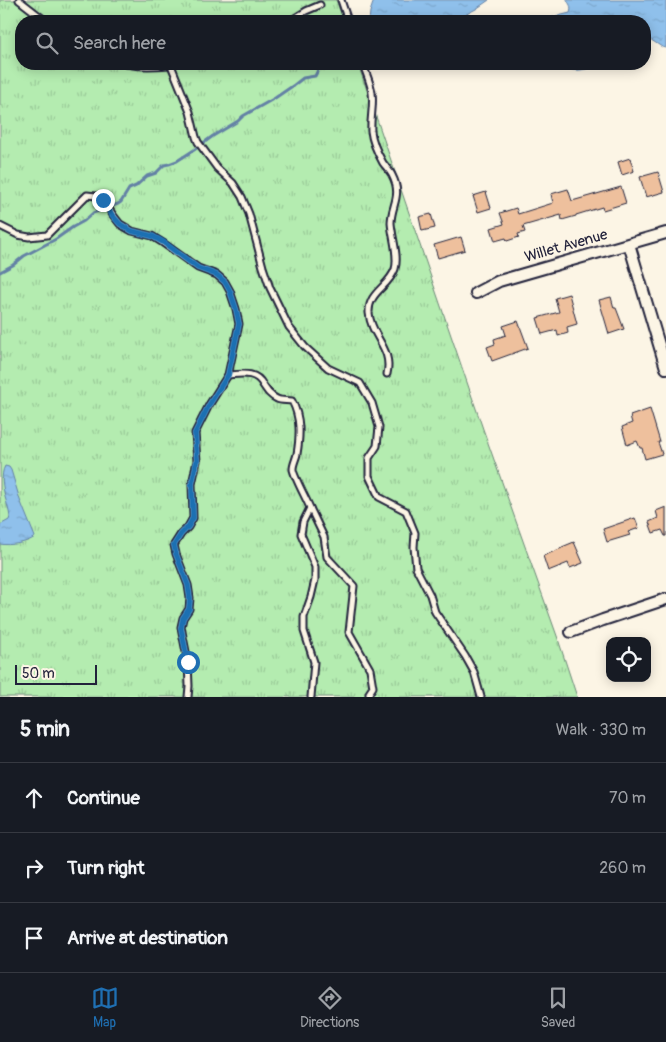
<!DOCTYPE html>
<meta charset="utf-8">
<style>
body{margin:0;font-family:Pangolin,sans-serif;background:#20242c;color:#f1f3f6}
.controls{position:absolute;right:15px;bottom:15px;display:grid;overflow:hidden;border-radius:10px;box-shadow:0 2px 12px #0003}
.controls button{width:45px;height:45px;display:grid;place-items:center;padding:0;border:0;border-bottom:1px solid #363941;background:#171b24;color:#f1f3f6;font:25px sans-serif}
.scale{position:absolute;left:15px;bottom:12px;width:82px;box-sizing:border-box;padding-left:5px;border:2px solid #22223b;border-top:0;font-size:14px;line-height:18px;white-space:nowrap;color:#22223b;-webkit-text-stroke:4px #fcf5e5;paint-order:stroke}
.stop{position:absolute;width:15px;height:15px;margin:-11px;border:4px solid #1f6fb2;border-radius:50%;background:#fff}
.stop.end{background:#1f6fb2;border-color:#fff;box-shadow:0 1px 5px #0008}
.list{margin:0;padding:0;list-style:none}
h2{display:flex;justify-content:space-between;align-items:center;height:65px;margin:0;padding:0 20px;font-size:21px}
h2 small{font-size:16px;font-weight:400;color:#9ea1a6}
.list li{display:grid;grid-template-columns:32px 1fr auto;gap:15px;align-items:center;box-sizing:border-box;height:70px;padding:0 20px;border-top:1px solid #363941}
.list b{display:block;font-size:19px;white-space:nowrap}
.list em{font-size:16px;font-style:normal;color:#9ea1a6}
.icon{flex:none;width:28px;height:28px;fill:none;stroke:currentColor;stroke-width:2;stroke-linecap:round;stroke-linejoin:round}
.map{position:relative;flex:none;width:666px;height:697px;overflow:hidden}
.search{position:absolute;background:#171b24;box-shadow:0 2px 12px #0003;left:15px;right:15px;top:15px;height:55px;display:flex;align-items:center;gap:12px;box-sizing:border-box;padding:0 18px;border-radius:20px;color:#9ea1a6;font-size:19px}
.sheet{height:275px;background:#171b24}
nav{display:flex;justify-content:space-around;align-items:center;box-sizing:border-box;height:70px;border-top:1px solid #363941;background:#171b24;font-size:14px;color:#9ea1a6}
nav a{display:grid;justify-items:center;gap:2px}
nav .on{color:#1f6fb2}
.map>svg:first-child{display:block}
</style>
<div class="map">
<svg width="666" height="697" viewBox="0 0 666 697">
<defs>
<pattern id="grass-tufts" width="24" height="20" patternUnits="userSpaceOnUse" patternTransform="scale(1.25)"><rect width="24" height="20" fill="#b4ecb0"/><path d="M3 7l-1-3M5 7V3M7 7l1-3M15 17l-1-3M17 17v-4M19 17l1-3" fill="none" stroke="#9aca98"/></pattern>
<pattern id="water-ripples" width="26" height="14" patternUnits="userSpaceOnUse" patternTransform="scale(1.25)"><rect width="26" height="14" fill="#8fc0eb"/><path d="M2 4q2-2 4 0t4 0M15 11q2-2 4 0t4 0" fill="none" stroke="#7ba5ca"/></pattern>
</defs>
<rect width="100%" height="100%" fill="#fcf5e5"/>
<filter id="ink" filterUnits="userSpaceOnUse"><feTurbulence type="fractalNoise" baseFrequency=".02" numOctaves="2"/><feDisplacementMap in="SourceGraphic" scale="10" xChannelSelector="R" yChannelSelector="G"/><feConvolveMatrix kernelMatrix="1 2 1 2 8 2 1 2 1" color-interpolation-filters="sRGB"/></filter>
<g filter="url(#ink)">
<polygon fill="url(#grass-tufts)" stroke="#6b8776" points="0,0 336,0 344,21 21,21 21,64 358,64 483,429 557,636 577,697 0,697"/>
<g fill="url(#water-ripples)" stroke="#6381a5">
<polygon points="374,0 489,0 476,9 453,21 369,21 370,12"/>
<path d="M 566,0 L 666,0 L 666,48 L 662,47 L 645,36 L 645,21 L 538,21 L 570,13 C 572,8 570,3 566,0 Z"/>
<path d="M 560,64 L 602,64 C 585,69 575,75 560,64 Z"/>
<path d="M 5,466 L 9,467 L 11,470 L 20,500 L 35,537 C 27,543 10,546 0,544 L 0,525 L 9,520 L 10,517 C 9,510 7,504 5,497 C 3,487 0,475 5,466 Z"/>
</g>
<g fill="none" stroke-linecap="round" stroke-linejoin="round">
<polyline stroke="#6381a5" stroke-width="3" points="0,272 13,265 24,256 56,239 73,227 84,221 93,213 118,204 121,202 129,189 136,186 147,176 156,173 164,165 169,164 177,161 194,150 213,136 238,121 243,116 275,98 294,85 303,78 315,76 319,68 323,64"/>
</g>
<g fill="#eec09d" stroke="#22223b">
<polygon points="630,158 634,171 622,175 618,162"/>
<polygon points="658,172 664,192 646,197 640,177"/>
<polygon points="621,187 626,203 603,210 602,207 576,215 576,216 562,220 561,215 523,226 525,232 518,234 519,237 507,241 506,238 495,241 491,228 504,224 500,213 516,208 518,214 553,203 551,194 568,189 572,201"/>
<polygon points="486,192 491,208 478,212 473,196"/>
<polygon points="431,214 435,228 422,231 419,217"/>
<polygon points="461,237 465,250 438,258 434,245"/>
<polygon points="569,294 577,324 567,327 568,333 558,336 557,330 542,334 537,318 559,312 555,298"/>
<polygon points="611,297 614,308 616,308 624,329 609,334 599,300"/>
<polygon points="518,321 528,348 492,361 487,347 495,344 494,339 506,335 503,326"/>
<polygon points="650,409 660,442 658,442 662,454 645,459 642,448 640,448 637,441 627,445 622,427 632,423 630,416"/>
<polygon points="666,507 666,536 665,536 662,530 653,533 649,522 658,518 656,511"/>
<polygon points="635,518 639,528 628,532 630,535 607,542 603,529"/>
<polygon points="574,542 583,563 570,568 568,563 548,571 543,556 562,548 562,547"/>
</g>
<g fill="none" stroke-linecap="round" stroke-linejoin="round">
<g stroke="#22223b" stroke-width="9">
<g id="lane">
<polyline points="19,0 46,21"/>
<polyline points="341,0 348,21"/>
<polyline points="290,21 306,11 320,5"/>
<path d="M 126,64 C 141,67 155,66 171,65 L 171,64"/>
<path d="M 363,64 C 366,74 371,83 372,93 C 374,105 370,118 371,131 C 372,141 378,154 383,163 C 386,167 390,171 392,175 C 403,196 391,205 391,223 C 392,237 399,256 395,269 C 389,287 368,292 369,313 C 371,337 393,348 387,374"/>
<polyline points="171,65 190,112 196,137 198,142 217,168 233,183 242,197 249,214 263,267 270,288 289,327 305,347 328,368 360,383 372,403 379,427 377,446 369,458 369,476 379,497 406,511 415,533 414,547 416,568 430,595 435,612 465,656 474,672 481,697"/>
<polyline points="0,226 18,235 29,237 47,235 87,195 96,196 103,200 113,215 120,224 132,231 152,236 163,243 198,268 217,275 225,282 230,291 236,309 239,324 228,375 209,405 195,433 197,461 192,484 193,518 188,527 181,534 174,545 176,554 188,585 190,598 189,609 183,618 181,627 188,662 189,686 188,697"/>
<path d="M 228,375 C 242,374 256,371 263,385 C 267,391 270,396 277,399 C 281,401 287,400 292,401 C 301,418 300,436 297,454 C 296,459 293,464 293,469 C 293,475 307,500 310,508"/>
<polyline points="311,697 314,662 304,631 304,617 311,597 315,580 315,567 301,534 303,522 310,508 324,537 327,557 354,586 349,632 370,669 373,687 369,693 369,697"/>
</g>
</g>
<g stroke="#22223b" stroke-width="14">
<g id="street">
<polyline points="629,244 666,368"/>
<polyline points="476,293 499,281 666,233"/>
<polyline points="571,632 603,620 666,599"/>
</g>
</g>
<use href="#lane" stroke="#fcf5e5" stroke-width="5"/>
<use href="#street" stroke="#fcf5e5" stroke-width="10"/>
</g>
</g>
<g fill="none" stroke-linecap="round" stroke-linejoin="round" filter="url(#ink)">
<polyline stroke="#1f6fb2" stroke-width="6" points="103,200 112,215 120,224 132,231 152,236 163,242 198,268 217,275 225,282 230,291 236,309 239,324 228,375 209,405 195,433 197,460 192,484 193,518 188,527 181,534 174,545 176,554 188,585 190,598 189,609 183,618 181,628 188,662"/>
</g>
<g text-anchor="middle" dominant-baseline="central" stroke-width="4.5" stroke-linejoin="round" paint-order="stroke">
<g font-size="15" fill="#22223b" stroke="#fcf5e5">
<text transform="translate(566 246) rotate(-16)">Willet Avenue</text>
</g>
</g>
</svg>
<div class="controls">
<button><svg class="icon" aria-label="locate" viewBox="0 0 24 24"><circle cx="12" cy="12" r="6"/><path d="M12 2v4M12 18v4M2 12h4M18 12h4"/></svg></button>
</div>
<div class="scale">50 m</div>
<div class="stop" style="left:188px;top:662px"></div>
<div class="stop end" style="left:103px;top:200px"></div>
<div class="search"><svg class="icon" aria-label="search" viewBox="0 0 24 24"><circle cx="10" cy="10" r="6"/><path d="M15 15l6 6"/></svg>Search here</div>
</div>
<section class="sheet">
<h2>5 min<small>Walk · 330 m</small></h2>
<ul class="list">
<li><svg class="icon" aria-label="ahead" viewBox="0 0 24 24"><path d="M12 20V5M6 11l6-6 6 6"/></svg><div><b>Continue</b></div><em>70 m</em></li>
<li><svg class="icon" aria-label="right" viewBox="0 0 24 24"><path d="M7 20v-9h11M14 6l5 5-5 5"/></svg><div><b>Turn right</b></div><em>260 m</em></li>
<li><svg class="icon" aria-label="arrive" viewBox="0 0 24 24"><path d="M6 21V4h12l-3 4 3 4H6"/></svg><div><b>Arrive at destination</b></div></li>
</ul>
</section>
<nav>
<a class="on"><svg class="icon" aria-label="map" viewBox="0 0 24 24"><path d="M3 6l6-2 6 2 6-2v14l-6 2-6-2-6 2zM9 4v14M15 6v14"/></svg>Map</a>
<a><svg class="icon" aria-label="directions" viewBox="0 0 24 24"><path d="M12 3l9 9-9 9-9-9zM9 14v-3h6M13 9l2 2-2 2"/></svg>Directions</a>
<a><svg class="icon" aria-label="saved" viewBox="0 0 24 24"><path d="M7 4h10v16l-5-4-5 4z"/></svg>Saved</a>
</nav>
